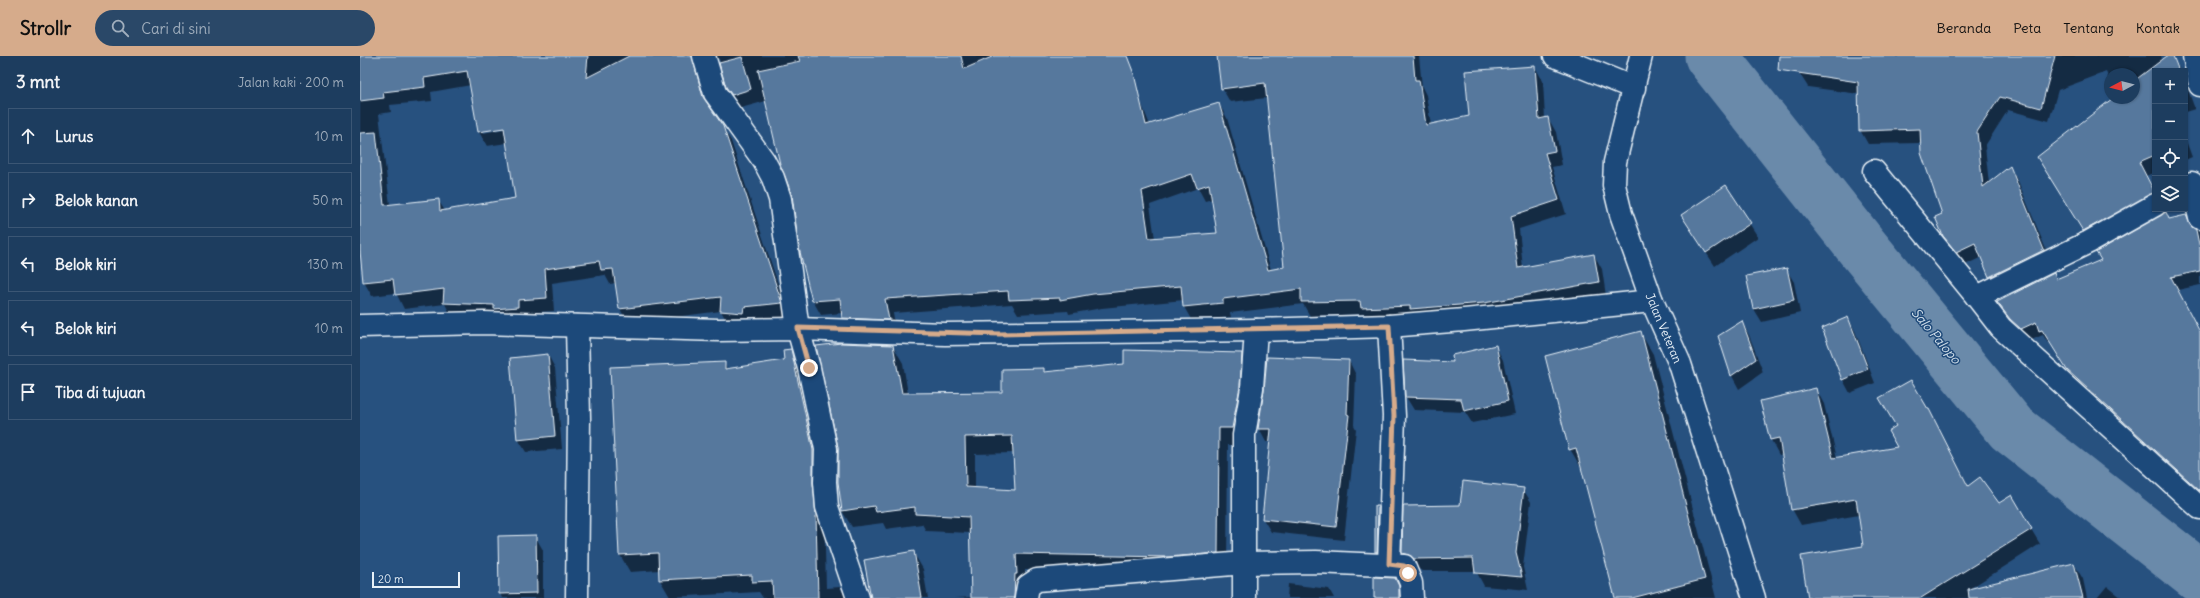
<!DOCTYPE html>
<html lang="id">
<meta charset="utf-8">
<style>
body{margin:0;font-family:Delius,sans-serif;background:#2a4868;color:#f1f3f6}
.controls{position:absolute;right:12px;top:12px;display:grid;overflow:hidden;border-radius:0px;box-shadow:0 1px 3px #0004}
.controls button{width:36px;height:36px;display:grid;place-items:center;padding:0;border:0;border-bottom:1px solid #3b5674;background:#1d3d5f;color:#f1f3f6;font:20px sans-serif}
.compass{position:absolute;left:1744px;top:12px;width:36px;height:36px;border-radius:50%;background:#1d3d5f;box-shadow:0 1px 3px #0004;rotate:263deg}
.scale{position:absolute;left:12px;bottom:10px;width:88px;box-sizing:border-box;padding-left:4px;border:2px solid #e8f1f8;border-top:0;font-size:11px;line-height:14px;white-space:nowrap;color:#e8f1f8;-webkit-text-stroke:3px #1f4a7a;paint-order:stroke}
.stop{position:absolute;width:12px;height:12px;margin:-9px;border:3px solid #d6ab8b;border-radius:50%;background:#fff}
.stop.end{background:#d6ab8b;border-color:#fff;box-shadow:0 1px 4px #0008}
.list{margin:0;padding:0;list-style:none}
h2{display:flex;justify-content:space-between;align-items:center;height:52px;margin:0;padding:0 16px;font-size:17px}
h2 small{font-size:13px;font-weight:400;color:#a0aebd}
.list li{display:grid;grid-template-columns:26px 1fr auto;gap:12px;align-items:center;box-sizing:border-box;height:56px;margin:0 8px 8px;padding:0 8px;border:1px solid #3b5674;border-radius:0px}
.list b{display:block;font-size:15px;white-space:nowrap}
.list em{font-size:13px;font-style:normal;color:#a0aebd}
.icon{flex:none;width:22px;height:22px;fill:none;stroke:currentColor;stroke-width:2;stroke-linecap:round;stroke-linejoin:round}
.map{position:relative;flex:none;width:1840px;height:542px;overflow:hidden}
header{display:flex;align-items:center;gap:24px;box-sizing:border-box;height:56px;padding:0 20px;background:#d6ab8b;color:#111}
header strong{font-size:19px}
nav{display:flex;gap:22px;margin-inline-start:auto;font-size:14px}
.search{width:280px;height:36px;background:#2a4868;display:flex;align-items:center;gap:10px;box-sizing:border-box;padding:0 14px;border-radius:22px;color:#a0aebd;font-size:15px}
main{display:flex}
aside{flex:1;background:#1d3d5f}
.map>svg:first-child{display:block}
</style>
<header>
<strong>Strollr</strong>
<div class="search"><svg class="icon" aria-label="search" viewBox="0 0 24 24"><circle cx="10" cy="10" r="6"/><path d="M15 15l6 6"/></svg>Cari di sini</div>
<nav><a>Beranda</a><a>Peta</a><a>Tentang</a><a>Kontak</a></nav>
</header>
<main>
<aside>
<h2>3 mnt<small>Jalan kaki · 200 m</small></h2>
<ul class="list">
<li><svg class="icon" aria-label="ahead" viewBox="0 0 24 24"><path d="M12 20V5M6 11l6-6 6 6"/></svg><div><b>Lurus</b></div><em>10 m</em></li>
<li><svg class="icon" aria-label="right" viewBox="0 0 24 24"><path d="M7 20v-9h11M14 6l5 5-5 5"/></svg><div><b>Belok kanan</b></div><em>50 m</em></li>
<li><svg class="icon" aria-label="left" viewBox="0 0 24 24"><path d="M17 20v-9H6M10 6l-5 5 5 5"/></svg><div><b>Belok kiri</b></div><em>130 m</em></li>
<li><svg class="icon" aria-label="left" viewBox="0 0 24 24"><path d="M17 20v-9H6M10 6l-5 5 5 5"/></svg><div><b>Belok kiri</b></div><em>10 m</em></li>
<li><svg class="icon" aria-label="arrive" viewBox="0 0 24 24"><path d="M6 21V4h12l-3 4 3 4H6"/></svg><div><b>Tiba di tujuan</b></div></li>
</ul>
</aside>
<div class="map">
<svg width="1840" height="542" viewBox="0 0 1840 542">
<rect width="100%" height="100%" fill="#27517f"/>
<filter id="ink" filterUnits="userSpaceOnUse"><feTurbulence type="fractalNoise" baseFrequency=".025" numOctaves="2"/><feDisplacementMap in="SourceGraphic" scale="8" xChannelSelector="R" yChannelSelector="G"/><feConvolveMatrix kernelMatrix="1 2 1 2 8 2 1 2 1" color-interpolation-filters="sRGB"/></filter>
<g filter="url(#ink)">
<g fill="#0007" fill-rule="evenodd">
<path d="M 0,0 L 762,0 L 790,69 L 859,48 L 867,62 L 911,214 L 926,211 L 907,42 L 870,46 L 862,32 L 859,0 L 1059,0 L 1062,31 L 1066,39 L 1071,69 L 1110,61 L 1175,11 L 1183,25 L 1185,63 L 1188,62 L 1196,76 L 1202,109 L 1192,111 L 1206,158 L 1159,173 L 1163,212 L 1234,199 L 1242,213 L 1246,240 L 1010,265 L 1006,258 L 950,260 L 943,248 L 870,257 L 871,261 L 832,265 L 824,251 L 824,244 L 742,252 L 709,258 L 708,255 L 658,258 L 652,248 L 533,257 L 536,277 L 491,276 L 482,257 L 461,259 L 453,245 L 440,191 L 433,139 L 406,45 L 381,52 L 367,31 L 359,3 L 355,1 L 339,18 L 349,52 L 371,85 L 429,261 L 369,269 L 361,255 L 268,267 L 260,253 L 256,227 L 250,228 L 245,219 L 192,227 L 194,255 L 92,261 L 85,248 L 44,253 L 36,237 L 12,240 L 4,226 L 0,186 ZM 111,29 L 119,76 L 127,90 L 147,87 L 156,143 L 85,155 L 78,144 L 30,149 L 19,58 L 31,56 L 30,49 L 72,45 L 71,36 ZM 149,70 L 149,72 L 123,77 L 123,75 ZM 838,132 L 845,145 L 852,143 L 859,178 L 795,183 L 790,149 Z"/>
<polygon points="1438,0 1801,0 1803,6 1813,2 1821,15 1795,15 1795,116 1786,120 1795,137 1795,153 1732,188 1687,115 1754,42 1774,42 1774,18 1750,18 1750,26 1746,16 1698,34 1689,65 1648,54 1625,90 1629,128 1650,112 1658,125 1692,208 1638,235 1622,201 1605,209 1584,179 1583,159 1562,87 1508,88 1500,74 1499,38 1448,31 1439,17"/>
<polygon points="1825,26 1835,53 1825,56"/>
<polygon points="1825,82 1832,101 1825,104"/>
<polygon points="1366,131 1398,181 1355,210 1330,172"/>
<polygon points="1826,160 1833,172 1840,175 1840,229 1818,234 1840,277 1840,440 1715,327 1690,286 1688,287 1683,279 1669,285 1646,260 1639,247 1694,218 1697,224 1742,204 1809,164"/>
<polygon points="1426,213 1434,226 1440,257 1402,266 1394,253"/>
<polygon points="1488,262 1495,275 1515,327 1490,337 1483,324"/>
<polygon points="1382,266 1389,279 1403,316 1379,333 1372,320 1359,280"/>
<polygon points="1280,276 1293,298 1356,542 1256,542 1223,415 1210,393"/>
<path d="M 533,290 L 543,307 L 548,338 L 643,337 L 683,313 L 686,317 L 881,298 L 891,315 L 882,389 L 868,389 L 867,513 L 818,517 L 665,514 L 666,534 L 664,542 L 594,542 L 612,541 L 610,477 L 566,475 L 562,468 L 526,473 L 523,467 L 492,471 L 482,455 ZM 654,397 L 656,435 L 615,433 L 615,398 Z"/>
<polygon points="1136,291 1143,304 1155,358 1112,367 1105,356 1054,354 1046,341 1044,305 1094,307"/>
<polygon points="430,294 440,311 463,412 466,532 480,531 486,542 403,542 399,536 310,541 300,524 300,514 270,516 260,499 364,307 368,314 426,305"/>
<polygon points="188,299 195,312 202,393 166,396 158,383"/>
<polygon points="989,305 996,319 994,369 996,373 984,484 911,476 903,463 911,386 906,386 899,373"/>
<polygon points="1456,333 1464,348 1477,402 1538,392 1569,354 1609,431 1638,449 1651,440 1680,488 1606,535 1714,508 1723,523 1727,542 1449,542 1504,490 1499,459 1441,469 1432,453 1423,398 1419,399 1411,384"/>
<polygon points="1163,433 1171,446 1163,511 1168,534 1124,530 1116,515 1062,515 1059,513 1051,510 1043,497 1101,450"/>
<polygon points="175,480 183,494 183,542 142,542 140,537"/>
<polygon points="553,496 563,513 568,542 511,542 505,505"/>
<polygon points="1035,523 1046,542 1015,542"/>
<polygon points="928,528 969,533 974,542 927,542"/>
<polygon points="1747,530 1762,542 1737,542"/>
</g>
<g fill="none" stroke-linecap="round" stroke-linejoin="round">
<polyline stroke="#6b8aaa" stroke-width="53" points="1351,0 1502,191 1651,372 1840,521"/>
</g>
<g fill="#57789d" stroke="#e8f1f8" fill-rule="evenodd">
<polygon points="0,0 228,0 226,22 269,0 332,0 343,41 363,70 422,247 384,251 383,257 360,255 361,241 259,253 253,213 241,214 239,205 185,213 187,242 158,244 158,251 134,253 134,249 83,247 84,233 35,239 33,223 3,226 0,195 0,77 16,76 24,149 79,143 80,155 155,142 144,72 118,76 107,15 64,22 65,31 23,36 24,42 0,45"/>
<path d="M 438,0 L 601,0 L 604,13 L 634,0 L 767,0 L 774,18 L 786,69 L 859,47 L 908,214 L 924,211 L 905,27 L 861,33 L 857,0 L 1053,0 L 1055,24 L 1059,24 L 1066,69 L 1109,60 L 1105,15 L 1175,10 L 1179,63 L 1188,61 L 1195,95 L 1185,97 L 1199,144 L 1151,160 L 1158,212 L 1234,198 L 1239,226 L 1124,247 L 1050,253 L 1050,250 L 1001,252 L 1000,245 L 941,246 L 941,233 L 863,243 L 863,247 L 823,251 L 821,230 L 733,238 L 700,244 L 700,242 L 649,244 L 648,235 L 525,243 L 529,264 L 482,262 L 480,243 L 452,245 L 439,192 L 432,139 L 420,108 L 398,14 L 440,5 ZM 832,118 L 837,132 L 849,128 L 857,177 L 789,182 L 782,135 Z"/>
<polygon points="1419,0 1695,0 1681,52 1640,41 1617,76 1623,131 1650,110 1684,194 1629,221 1615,187 1596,196 1583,180 1575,161 1582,158 1561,97 1560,73 1499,75 1498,26 1418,14"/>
<polygon points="1807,0 1813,0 1819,15 1795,15 1795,99 1779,106 1795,137 1723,175 1677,101 1753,42 1774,42 1774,25"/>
<polygon points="382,1 391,33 372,39 366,31 359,7"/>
<polygon points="1366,129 1391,167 1346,197 1321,159"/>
<polygon points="1806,156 1809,163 1826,159 1831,170 1836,174 1840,193 1840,215 1811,221 1840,276 1840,435 1707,314 1682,274 1679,275 1676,266 1661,273 1650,263 1637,246 1694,217 1696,223 1741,204 1736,196"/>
<polygon points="1427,212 1434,244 1393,253 1386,220"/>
<polygon points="1488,261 1508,313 1482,324 1462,272"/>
<polygon points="1382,265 1396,303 1371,320 1358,280"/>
<polygon points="1281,275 1345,523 1272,542 1255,542 1216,392 1209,394 1185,300"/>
<path d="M 481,287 L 533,289 L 542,337 L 642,336 L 642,313 L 684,312 L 684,316 L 764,308 L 764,294 L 882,297 L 880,331 L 872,372 L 859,372 L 858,497 L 808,501 L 656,498 L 657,518 L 655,518 L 654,542 L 611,542 L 609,461 L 555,458 L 555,451 L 516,456 L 514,450 L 482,455 L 478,426 L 478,391 L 456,290 ZM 652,380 L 655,434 L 606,431 L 605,381 Z"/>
<polygon points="1136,289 1148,345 1104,355 1101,343 1045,341 1043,304 1093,306 1092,299"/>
<polygon points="431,293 453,394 453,427 456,459 458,542 413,542 412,525 392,526 392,519 299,524 298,497 259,499 250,311 365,306 365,313 424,304 423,294"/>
<polygon points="188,298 195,380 157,384 150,302"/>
<polygon points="907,301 989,304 987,358 989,359 976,471 902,463 911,373 898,373 904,334"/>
<polygon points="1551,324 1568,353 1569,353 1608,430 1620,421 1639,447 1652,439 1672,473 1561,542 1448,542 1441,500 1503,490 1496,443 1431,454 1419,382 1410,384 1400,345 1456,332 1473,402 1537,391 1528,375 1536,370 1519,342"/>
<polygon points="1103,425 1164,432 1156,497 1162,521 1115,517 1113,502 1053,503 1051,500 1042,497 1043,450 1100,449"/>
<polygon points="1015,450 1018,450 1017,496 1015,496"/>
<polygon points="176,479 177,537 139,538 138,480"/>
<polygon points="554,495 562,542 511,542 504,504"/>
<polygon points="1714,507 1723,542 1609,542 1608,533"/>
<polygon points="1014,521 1035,522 1039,530 1039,542 1014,542"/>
</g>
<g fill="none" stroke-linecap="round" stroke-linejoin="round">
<g stroke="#e8f1f8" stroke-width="25">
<g id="minor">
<polyline points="344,0 355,37 404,105 413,122 420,143 438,273 449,312 466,393 465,426 467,451 498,542"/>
<polyline points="1195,0 1274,32"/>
<polyline points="1834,0 1840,29"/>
<polyline points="1514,115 1617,241"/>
<polyline points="1832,127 1840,162"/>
<polyline points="1795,149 1729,186 1617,241 1641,272 1840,452"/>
<polyline points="0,270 124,267 359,274 438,273 585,278 896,274 1029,270 1104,264 1292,245"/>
<polyline points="217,270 219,362 217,542"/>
<polyline points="1029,508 1034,360 1029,270"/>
<polyline points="666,542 668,530 677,524 885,507 956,506 1044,510 1051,527 1052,542"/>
<polyline points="884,542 884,379 892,332 896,274"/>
</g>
</g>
<g stroke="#e8f1f8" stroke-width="25">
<polyline id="trunk" points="1281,0 1255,106 1254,129 1261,158 1292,245 1320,308 1394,542"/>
</g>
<use href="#minor" stroke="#1f4a7a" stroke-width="22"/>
<use href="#trunk" stroke="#1f4a7a" stroke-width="22"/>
</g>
</g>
<g fill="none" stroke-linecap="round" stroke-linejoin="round" filter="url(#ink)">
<polyline stroke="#d6ab8b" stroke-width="5" points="449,312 438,272 640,278 1029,270 1034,360 1029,508 1044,510 1048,517"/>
</g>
<g text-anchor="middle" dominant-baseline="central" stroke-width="3" stroke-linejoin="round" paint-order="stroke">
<g font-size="12" fill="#e8f1f8" stroke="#1f4a7a">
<text transform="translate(1304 272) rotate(67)">Jalan Veteran</text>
</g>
<g font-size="13" font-style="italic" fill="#d5e2ec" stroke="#1f4a7a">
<text transform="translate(1576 280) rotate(50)">Salo Palopo</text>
</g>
</g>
</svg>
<div class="controls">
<button>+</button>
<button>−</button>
<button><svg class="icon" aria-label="locate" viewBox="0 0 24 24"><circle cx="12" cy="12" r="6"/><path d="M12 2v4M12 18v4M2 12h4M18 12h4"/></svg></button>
<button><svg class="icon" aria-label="layers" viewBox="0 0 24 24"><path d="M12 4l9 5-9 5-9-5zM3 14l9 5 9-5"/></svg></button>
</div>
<svg class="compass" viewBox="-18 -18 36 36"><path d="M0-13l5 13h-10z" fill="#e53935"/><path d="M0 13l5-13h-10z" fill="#a0aebd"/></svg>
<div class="scale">20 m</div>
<div class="stop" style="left:1048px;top:517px"></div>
<div class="stop end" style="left:449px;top:312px"></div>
</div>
</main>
